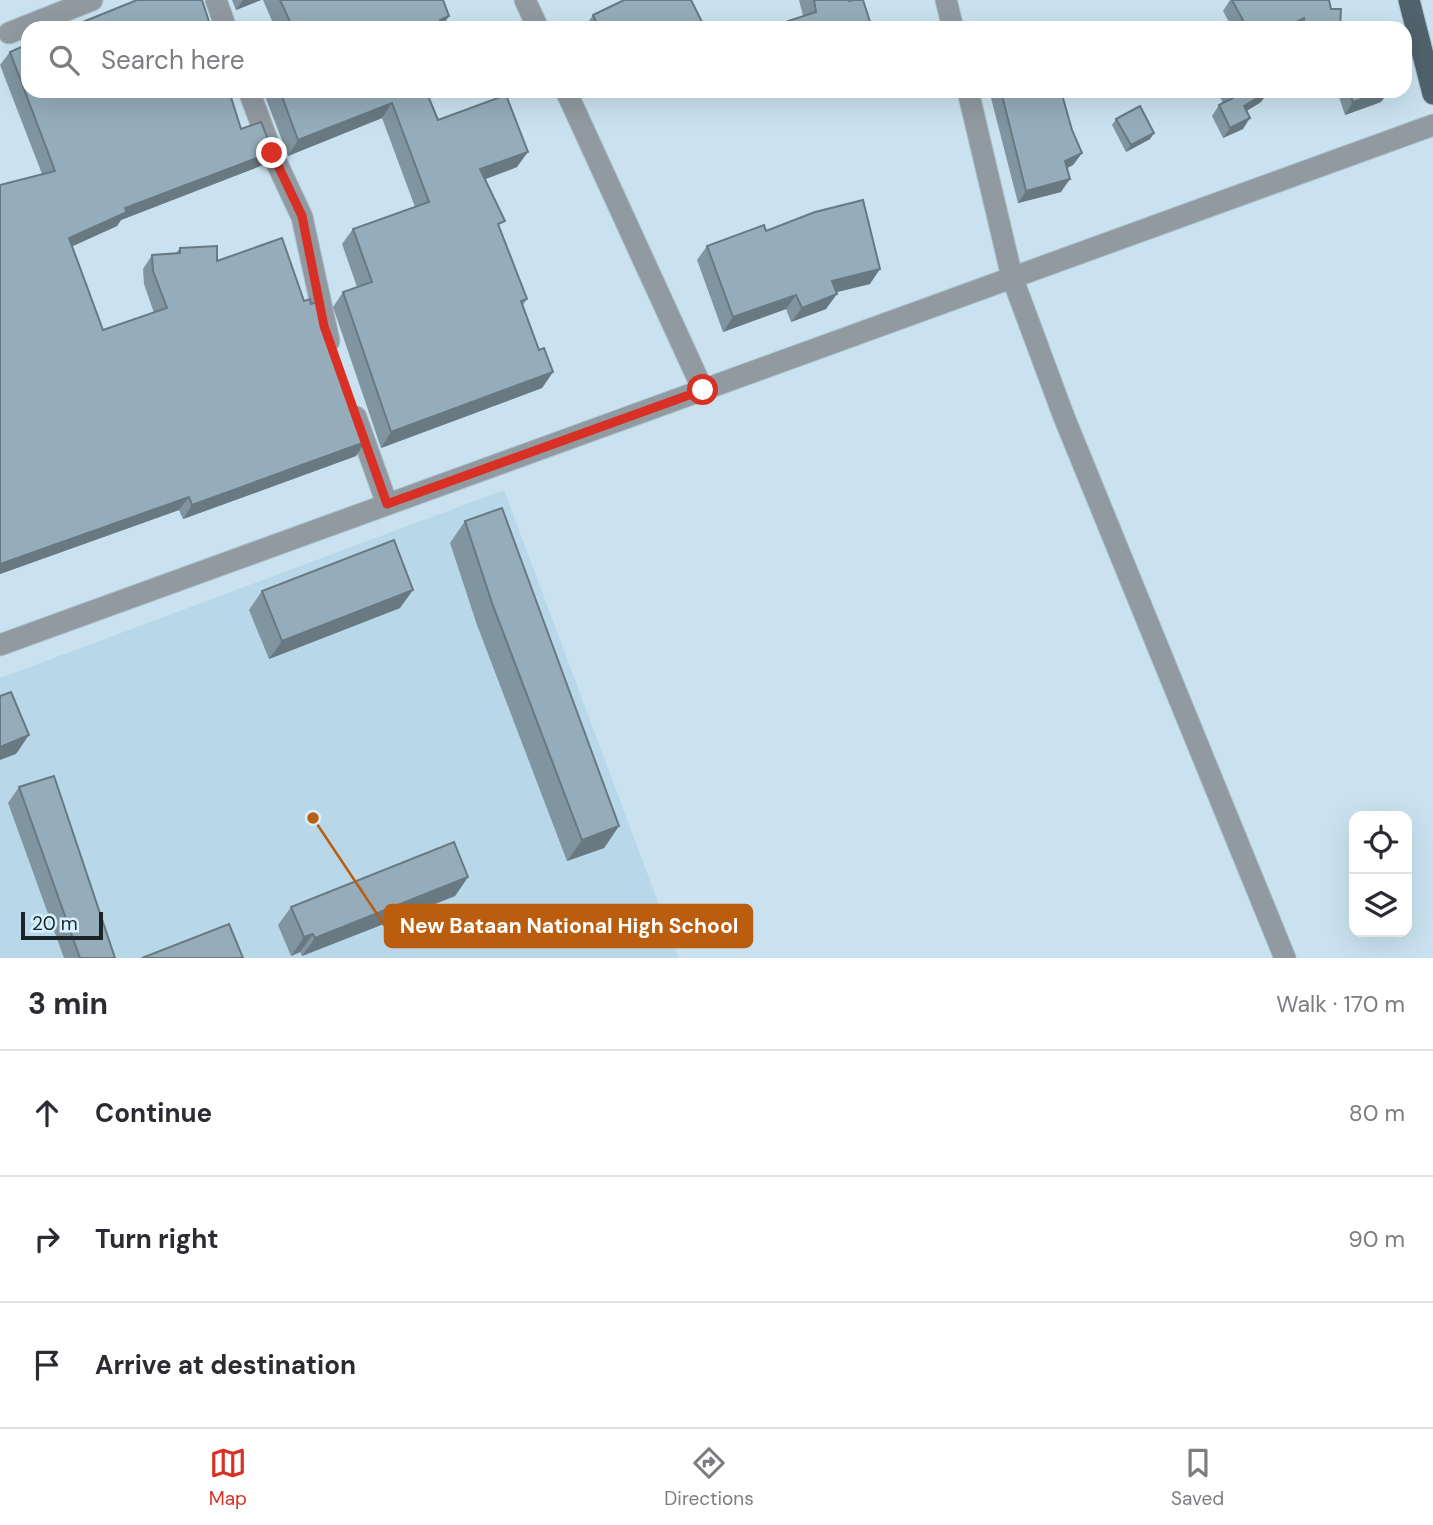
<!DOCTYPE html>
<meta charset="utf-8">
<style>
body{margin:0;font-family:"DM Sans",sans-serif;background:#f7f7f7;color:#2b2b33}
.controls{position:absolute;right:21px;bottom:21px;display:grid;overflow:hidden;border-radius:14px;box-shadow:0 7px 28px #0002}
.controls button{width:63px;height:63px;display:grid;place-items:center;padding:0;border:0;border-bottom:2px solid #e1e1e2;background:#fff;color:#2b2b33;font:35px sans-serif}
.scale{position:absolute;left:21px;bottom:18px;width:82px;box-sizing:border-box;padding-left:7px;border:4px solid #1a2328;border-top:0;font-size:19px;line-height:24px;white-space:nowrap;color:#1a2328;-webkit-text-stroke:5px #d7f0fe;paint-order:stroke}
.stop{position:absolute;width:21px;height:21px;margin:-16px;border:5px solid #d93025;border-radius:50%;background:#fff}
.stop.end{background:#d93025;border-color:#fff;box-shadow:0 2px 7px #0008}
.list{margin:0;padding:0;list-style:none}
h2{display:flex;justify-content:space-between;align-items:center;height:91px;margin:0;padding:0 28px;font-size:30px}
h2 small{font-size:23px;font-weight:400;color:#7c7c81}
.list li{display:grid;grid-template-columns:46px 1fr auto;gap:21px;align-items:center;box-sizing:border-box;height:126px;padding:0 28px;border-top:2px solid #e1e1e2}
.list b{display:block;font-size:26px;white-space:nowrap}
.list em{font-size:23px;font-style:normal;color:#7c7c81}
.icon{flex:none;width:38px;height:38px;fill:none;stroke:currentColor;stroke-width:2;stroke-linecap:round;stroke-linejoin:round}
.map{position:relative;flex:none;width:1433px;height:958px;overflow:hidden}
.search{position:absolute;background:#fff;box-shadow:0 7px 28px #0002;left:21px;right:21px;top:21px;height:77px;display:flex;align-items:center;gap:18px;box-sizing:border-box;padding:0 24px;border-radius:21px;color:#7c7c81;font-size:26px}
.sheet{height:469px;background:#fff}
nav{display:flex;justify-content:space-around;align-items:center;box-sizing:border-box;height:98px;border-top:2px solid #e1e1e2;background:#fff;font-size:19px;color:#7c7c81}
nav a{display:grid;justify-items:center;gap:4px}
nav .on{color:#d93025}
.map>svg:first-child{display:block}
</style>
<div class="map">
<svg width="1433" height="958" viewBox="0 0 1433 958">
<rect width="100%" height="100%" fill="#cae2f0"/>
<polygon fill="#b8d8ea" points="504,490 679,958 0,958 0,678"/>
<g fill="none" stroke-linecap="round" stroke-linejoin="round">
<g stroke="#aac0cc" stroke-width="23">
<g id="minor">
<polyline points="216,0 226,28"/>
<polyline points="525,0 538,28"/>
<polyline points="946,0 953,28"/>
<polyline points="9,33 92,0"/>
<polyline points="249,91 272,153 302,217 329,341"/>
<polyline points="566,91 703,390"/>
<polyline points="968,91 1012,277 1064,417 1285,958"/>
<polyline points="356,417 387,504"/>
<polyline points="0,645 1433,125"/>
</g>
</g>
<g stroke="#aac0cc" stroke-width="23">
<polyline id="major" points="1409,0 1433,94"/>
</g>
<use href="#minor" stroke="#909aa0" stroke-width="21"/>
<use href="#major" stroke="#50626c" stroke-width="21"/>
</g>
<g fill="#8095a0">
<polygon points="232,0 261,0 236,10"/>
<polygon points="263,0 443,0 449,16 442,26 443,28 275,28"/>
<polygon points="799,0 849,0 872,28 783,28 788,21 803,16"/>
<polygon points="1230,0 1329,0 1331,9 1340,28 1232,28 1223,11"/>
<polygon points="593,15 705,28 584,28"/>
<polygon points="10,52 241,129 263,165 121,220 117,226 72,246 78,265 103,330 154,313 144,284 143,269 152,255 176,253 180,248 217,261 356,456 183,519 179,510 0,574 42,174 0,65"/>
<polygon points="263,91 426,91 438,120 517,167 485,179 500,228 527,299 523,305 539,350 553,372 542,388 381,448 333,307 343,292 357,287 342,244 353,229 415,207 382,118 288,156"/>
<polygon points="831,91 855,91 833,97"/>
<polygon points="996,91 1061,91 1072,130 1082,153 1073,165 1067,168 1061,192 1018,203 991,98"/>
<polygon points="1217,91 1267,91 1268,92 1261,102 1246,111 1243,129 1223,138 1212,116 1219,105 1223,103"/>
<polygon points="1337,91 1389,91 1381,102 1345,115"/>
<polygon points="1116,119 1154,133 1150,139 1126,152 1112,125"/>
<polygon points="766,231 870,284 836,292 826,309 791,322 786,309 723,332 697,260 707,246"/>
<polygon points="465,521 619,826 604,848 567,861 477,625 450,543"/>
<polygon points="262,591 400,608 269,659 249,610"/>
<polygon points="19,787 115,958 64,958 8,803"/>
<polygon points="468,877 455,896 302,956 300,952 291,956 278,925 291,907"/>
</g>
<g fill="#687982">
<polygon points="243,0 261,0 236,10"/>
<polygon points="449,16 441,28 440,20"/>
<polygon points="1304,18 1297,28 1284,28"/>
<polygon points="838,91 855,91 833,97"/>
<polygon points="1385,91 1389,91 1381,102 1345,115 1353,102"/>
<polygon points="1268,92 1261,102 1237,117 1244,106"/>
<polygon points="392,103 382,118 288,156 298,140"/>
<polygon points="1250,118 1243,129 1223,138 1230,128"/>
<polygon points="1154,133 1150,139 1126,152 1131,145"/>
<polygon points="273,152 263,165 121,220 117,226 60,252 69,238 125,208"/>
<polygon points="528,152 517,167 470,185 480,169"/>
<polygon points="1082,153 1073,165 1056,174 1065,161"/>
<polygon points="1070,179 1061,192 1018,203 1026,191"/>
<polygon points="880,269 870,284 821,296 832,281"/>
<polygon points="837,294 826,309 791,322 802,308"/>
<polygon points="796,295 786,309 723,332 733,317"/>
<polygon points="553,372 542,388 381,448 391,432"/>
<polygon points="365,442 356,456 183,519 192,505"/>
<polygon points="189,497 179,510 0,574 0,564"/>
<polygon points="413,590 400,608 269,659 282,641"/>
<polygon points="29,735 16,754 0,760 0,747"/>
<polygon points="619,826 604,848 567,861 582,840"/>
<polygon points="468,877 455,896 302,956 315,938"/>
<polygon points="313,934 300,952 291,956 304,937"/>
</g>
<g fill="#95adba" stroke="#687982" stroke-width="2">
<polygon points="137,0 202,0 211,28 68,28"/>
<polygon points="280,0 443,0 449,16 440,20 443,28 293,28"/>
<polygon points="624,0 691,0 705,28 599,28 593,15"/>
<polygon points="814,0 849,0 849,1 854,0 863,0 872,28 791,28 788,21 816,12"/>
<polygon points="1232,0 1329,0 1331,9 1341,9 1340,28 1304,28 1304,18 1284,28 1247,28"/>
<polygon points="28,44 28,91 229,91 241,129 261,122 273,152 125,208 127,212 69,238 103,330 167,308 153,271 152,255 180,253 180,248 217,246 217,261 282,238 304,301 310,299 311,304 317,302 365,442 192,505 189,497 0,564 0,185 55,171 10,52"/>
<polygon points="280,91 426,91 438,120 506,95 528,152 480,169 505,221 498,224 527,299 521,301 539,350 544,348 553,372 391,432 343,292 372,282 353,229 429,202 392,103 298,140"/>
<polygon points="1001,91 1061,91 1072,130 1082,153 1065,161 1070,179 1026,191"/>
<polygon points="1229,91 1267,91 1268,92 1244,106 1250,118 1230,128 1219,105 1233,98"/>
<polygon points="1349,91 1385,91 1353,102"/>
<polygon points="1140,106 1154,133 1131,145 1116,119"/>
<polygon points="863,200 880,269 832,281 837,294 802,308 796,295 733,317 707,246 764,225 766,231 815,212"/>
<polygon points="502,508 619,826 582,840 492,603 465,521"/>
<polygon points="394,540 413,590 282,641 262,591"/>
<polygon points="11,692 29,735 0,747 0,696"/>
<polygon points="54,776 115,958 80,958 19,787"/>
<polygon points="454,842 468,877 315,938 313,934 304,937 291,907"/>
<polygon points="229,924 243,958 142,958"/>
</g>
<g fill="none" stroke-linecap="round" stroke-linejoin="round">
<polyline stroke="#d93025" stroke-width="9" points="272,153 302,216 324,326 387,504 703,390"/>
</g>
<path fill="none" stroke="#bb5d0e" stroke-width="2.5" d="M313 818L385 926"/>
<circle fill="#bb5d0e" stroke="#d7f0fe" stroke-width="2.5" cx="313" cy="818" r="7"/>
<rect fill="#bb5d0e" stroke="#bb5d0e" stroke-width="2.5" x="385" y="905" width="367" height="42" rx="7"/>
<g font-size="21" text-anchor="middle" font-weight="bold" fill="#fff">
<text x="569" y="933">New Bataan National High School</text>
</g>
</svg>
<div class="controls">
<button><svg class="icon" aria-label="locate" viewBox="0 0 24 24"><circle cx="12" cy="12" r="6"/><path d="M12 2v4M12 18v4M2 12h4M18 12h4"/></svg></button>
<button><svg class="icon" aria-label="layers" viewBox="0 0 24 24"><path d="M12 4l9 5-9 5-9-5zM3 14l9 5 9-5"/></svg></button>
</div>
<div class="scale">20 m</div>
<div class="stop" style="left:703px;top:390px"></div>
<div class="stop end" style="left:272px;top:153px"></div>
<div class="search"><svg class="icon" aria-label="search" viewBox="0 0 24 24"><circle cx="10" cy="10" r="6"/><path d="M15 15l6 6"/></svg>Search here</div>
</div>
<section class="sheet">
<h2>3 min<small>Walk · 170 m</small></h2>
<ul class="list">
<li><svg class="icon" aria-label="ahead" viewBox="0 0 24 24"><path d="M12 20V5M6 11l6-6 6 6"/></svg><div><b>Continue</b></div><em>80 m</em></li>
<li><svg class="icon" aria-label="right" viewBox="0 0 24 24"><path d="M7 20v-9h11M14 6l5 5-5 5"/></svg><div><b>Turn right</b></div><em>90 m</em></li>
<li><svg class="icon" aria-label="arrive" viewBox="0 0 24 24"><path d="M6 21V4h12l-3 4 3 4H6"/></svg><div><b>Arrive at destination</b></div></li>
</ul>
</section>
<nav>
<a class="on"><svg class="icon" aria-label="map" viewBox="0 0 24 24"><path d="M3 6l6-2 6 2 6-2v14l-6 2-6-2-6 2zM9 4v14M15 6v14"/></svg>Map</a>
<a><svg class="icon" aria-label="directions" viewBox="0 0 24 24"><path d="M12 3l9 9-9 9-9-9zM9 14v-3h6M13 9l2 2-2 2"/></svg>Directions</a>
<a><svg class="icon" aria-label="saved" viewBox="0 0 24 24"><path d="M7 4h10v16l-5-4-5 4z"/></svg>Saved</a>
</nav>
